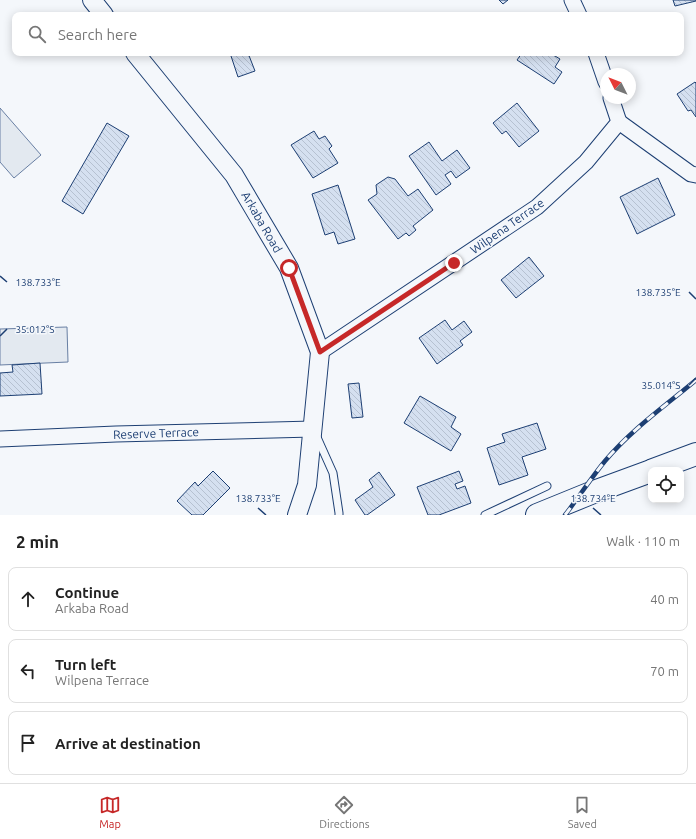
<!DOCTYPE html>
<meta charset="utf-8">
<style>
body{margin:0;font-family:Ubuntu,sans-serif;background:#f6f6f6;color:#222}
.controls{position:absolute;right:12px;bottom:12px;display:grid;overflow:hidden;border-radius:8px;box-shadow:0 2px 10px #0003}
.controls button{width:36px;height:36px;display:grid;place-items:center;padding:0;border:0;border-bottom:1px solid #e0e0e0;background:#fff;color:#222;font:20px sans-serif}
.compass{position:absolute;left:600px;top:68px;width:36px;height:36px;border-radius:50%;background:#fff;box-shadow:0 2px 10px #0003;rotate:312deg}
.stop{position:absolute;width:12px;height:12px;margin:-9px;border:3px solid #c62828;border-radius:50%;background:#fff}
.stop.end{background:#c62828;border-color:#fff;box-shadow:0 1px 4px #0008}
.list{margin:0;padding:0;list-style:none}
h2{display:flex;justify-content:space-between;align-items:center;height:52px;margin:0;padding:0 16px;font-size:17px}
h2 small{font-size:13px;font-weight:400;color:#767676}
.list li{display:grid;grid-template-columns:26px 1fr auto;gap:12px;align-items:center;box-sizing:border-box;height:64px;margin:0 8px 8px;padding:0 8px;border:1px solid #e0e0e0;border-radius:8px}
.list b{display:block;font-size:15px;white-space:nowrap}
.list p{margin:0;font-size:13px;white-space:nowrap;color:#767676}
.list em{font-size:13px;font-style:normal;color:#767676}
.icon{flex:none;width:22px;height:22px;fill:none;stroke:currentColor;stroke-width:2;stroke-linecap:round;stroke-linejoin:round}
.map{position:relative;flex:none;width:696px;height:515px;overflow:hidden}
.search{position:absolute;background:#fff;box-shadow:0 2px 10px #0003;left:12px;right:12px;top:12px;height:44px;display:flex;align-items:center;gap:10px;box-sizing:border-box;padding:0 14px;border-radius:8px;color:#767676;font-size:15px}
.sheet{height:268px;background:#fff}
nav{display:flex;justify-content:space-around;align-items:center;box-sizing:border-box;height:56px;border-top:1px solid #e0e0e0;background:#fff;font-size:11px;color:#767676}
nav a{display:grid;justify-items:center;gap:2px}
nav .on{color:#c62828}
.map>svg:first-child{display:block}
</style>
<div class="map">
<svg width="696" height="515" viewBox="0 0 696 515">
<defs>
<pattern id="building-back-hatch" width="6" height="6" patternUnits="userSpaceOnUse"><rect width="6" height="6" fill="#d5e0f0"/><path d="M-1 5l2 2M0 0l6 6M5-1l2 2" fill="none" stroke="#b6c1d1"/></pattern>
</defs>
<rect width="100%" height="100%" fill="#f4f7fb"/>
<g fill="#e3e9f0" stroke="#687fa3">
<polygon points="0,108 41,155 14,178 0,162"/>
<polygon points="67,327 68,362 0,365 0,329"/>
</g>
<g fill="url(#building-back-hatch)" stroke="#1d3f73">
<polygon points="499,0 508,0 503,4"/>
<polygon points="673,0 696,0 696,1 675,6"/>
<polygon points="230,53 248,53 255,71 238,77"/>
<polygon points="522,53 550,53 560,59 555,67 562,72 554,84 517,60"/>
<polygon points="695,82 696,83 696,117 691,110 688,111 677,94"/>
<polygon points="517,103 539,131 519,147 506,131 502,134 493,123"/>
<polygon points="107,123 129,136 83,214 62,201"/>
<polygon points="314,131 319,139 325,136 332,146 329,149 338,163 313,178 291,145"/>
<polygon points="429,142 442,161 457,150 470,168 456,178 451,171 445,175 451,184 436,195 409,156"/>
<polygon points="388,177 395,179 408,196 418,189 433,210 413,226 416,230 409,236 406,233 398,239 368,200 377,194 376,185"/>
<polygon points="658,178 675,215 637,234 620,197"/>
<polygon points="338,185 355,239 338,244 334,232 325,235 312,194"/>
<polygon points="529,257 544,276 516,298 501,280"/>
<polygon points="445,320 452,330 464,321 472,332 460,341 463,345 437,364 419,338"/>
<polygon points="40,363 42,394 0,396 0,373 13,372 12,365"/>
<polygon points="359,383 363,417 352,418 348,384"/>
<polygon points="420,396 456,417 451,427 461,434 451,451 404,423"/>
<polygon points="537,423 546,449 522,457 528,475 499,485 487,448 505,442 502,434"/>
<polygon points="213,471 230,488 203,515 192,515 177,501 195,482 198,486"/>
<polygon points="459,471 463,481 455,484 457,489 465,486 471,503 439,515 428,515 417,487"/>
<polygon points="379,472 395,495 367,515 365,515 355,500 373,487 369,480"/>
</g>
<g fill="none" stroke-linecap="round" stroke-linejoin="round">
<g stroke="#1d3f73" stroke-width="9">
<g id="service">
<polyline points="316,435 333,473 339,513 339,515"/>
<polyline points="485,515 547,486"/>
</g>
</g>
<g stroke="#1d3f73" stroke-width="17">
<g id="minor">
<polyline points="572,0 579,15"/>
<polyline points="596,53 606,82"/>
<polyline points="619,122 691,174 696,175"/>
<polyline points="320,352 537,207 586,162 619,122 611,98"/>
<polyline points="0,439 116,434 313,429"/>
</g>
</g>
<g stroke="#1d3f73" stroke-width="20">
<g id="tertiary">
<polyline points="92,0 104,15"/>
<polyline points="135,53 234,175 289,268 320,352 307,485 297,515"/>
</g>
</g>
<g stroke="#1d3f73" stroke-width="24">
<g id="primary">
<polyline points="653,470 696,454"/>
<polyline points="537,515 591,493 651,471"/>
</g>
</g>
<use href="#service" stroke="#f4f7fb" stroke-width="7"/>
<use href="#minor" stroke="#f4f7fb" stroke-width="15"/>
<use href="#tertiary" stroke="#f4f7fb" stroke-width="18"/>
<use href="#primary" stroke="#f4f7fb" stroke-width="22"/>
<g stroke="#1d3f73" stroke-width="4.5">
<path id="rail" d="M 565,515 C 579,497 591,478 605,461 C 631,430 665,406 696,380"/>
</g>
<use href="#rail" stroke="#f4f7fb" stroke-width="3" stroke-dasharray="9" stroke-linecap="butt"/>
</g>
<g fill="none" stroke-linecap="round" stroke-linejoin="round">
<polyline stroke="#c62828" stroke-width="5" points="289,268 320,352 454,263"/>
</g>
<path fill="none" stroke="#1d3f73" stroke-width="1.5" d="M 0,276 L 7,282M 689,292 L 696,299M 0,336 L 7,329M 689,385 L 696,378M 258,508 L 266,515M 593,508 L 601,515"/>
<g text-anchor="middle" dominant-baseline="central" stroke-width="3" stroke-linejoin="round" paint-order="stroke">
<g font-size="12" fill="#1d3f73" stroke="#f4f7fb">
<text transform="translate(262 222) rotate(60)">Arkaba Road</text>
<text transform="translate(507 226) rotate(-35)">Wilpena Terrace</text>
<text transform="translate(156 433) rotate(-2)">Reserve Terrace</text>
</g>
</g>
<g font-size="10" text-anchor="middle" fill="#1d3f73" stroke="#f4f7fb" stroke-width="3" stroke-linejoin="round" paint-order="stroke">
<text x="38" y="286">138.733°E</text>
<text x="658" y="296">138.735°E</text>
<text x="35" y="333">35.012°S</text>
<text x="661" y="389">35.014°S</text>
<text x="258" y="502">138.733°E</text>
<text x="593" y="502">138.734°E</text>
</g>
</svg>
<div class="controls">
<button><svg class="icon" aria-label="locate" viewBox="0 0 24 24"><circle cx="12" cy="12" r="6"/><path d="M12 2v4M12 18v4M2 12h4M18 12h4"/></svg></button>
</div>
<svg class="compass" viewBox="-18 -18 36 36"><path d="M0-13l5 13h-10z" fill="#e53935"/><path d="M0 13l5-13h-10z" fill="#767676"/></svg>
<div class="stop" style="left:289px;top:268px"></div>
<div class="stop end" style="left:454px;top:263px"></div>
<div class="search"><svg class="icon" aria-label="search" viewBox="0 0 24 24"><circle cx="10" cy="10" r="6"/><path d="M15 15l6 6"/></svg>Search here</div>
</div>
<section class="sheet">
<h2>2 min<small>Walk · 110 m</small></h2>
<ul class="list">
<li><svg class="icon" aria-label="ahead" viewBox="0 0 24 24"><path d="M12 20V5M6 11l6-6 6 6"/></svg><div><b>Continue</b><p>Arkaba Road</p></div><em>40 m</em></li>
<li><svg class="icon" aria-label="left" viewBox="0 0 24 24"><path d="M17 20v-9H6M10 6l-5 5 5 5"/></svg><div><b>Turn left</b><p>Wilpena Terrace</p></div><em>70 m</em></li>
<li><svg class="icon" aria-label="arrive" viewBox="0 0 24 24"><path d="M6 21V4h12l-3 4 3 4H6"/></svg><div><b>Arrive at destination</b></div></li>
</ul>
</section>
<nav>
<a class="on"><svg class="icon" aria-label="map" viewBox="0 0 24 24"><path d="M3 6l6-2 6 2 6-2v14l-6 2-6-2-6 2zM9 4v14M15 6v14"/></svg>Map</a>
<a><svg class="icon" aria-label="directions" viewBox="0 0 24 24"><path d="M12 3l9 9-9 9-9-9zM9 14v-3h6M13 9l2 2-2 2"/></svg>Directions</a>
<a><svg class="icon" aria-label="saved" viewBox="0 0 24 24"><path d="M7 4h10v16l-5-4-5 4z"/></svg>Saved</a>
</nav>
